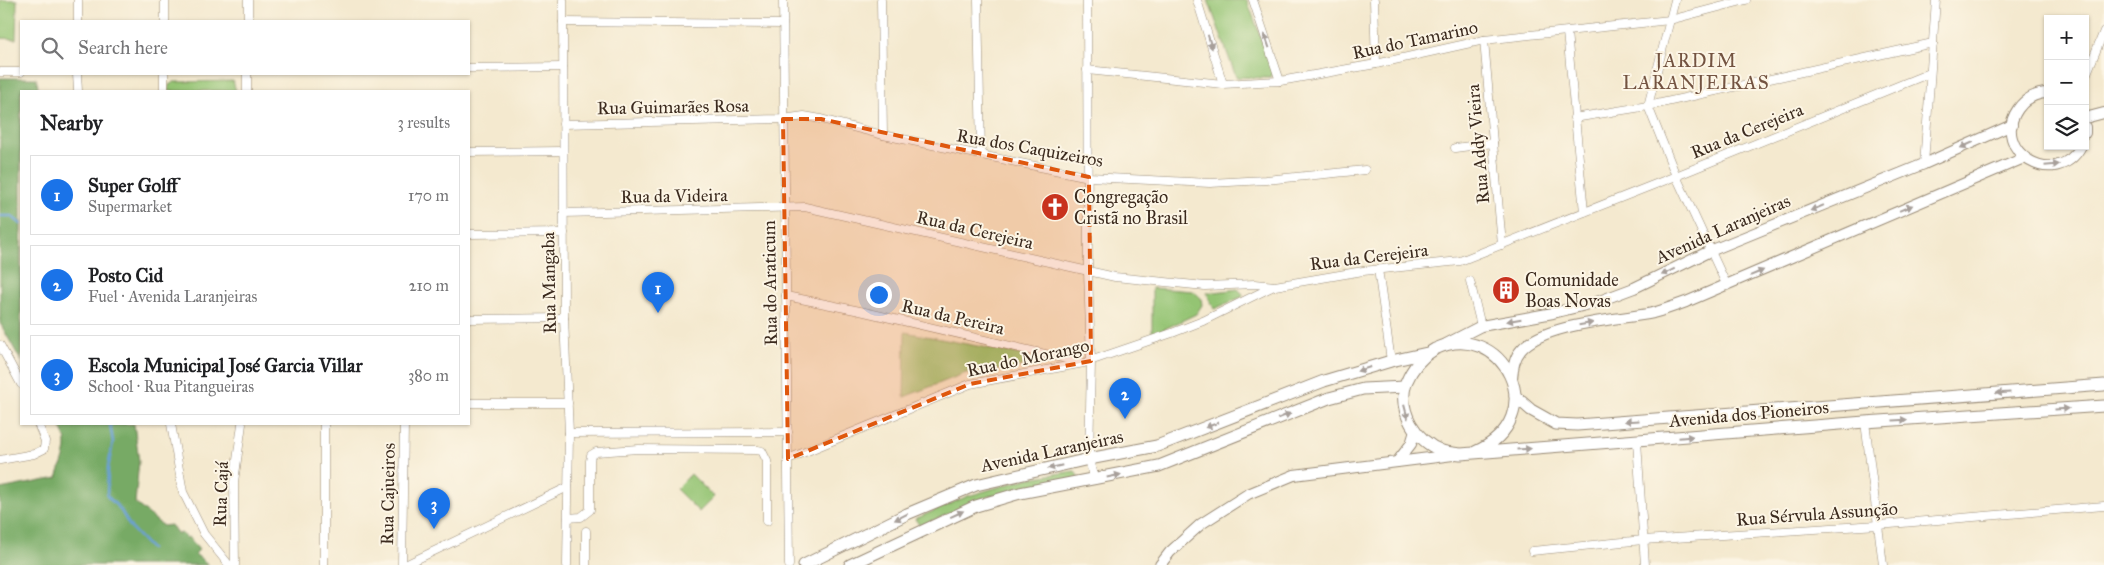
<!DOCTYPE html>
<meta charset="utf-8">
<style>
body{margin:0;font-family:"IM FELL Great Primer",serif;background:#f6f6f6;color:#202124}
.controls{position:absolute;right:15px;top:15px;display:grid;overflow:hidden;border-radius:0px;box-shadow:0 1px 4px #0004}
.controls button{width:45px;height:45px;display:grid;place-items:center;padding:0;border:0;border-bottom:1px solid #e0e0e0;background:#fff;color:#202124;font:25px sans-serif}
.you{position:absolute;left:878px;top:294px;width:18px;height:18px;margin:-12px;border:4px solid #fff;border-radius:50%;background:#1a73e8;box-shadow:0 0 0 8px #1a73e833}
.badge{display:grid;place-items:center;width:32px;height:32px;border-radius:50%;background:#1a73e8;color:#fff;font-size:16px;font-weight:700}
.pin{position:absolute;translate:-50% -41px;filter:drop-shadow(0 1px 2px #0008)}
.pin::after{content:'';position:absolute;top:26px;width:18px;height:15px;background:inherit;clip-path:polygon(0 0,100% 0,50% 100%)}
.list{margin:0;padding:0;list-style:none}
h2{display:flex;justify-content:space-between;align-items:center;height:65px;margin:0;padding:0 20px;font-size:21px}
h2 small{font-size:16px;font-weight:400;color:#757577}
.list li{display:grid;grid-template-columns:32px 1fr auto;gap:15px;align-items:center;box-sizing:border-box;height:80px;margin:0 10px 10px;padding:0 10px;border:1px solid #e0e0e0;border-radius:0px}
.list b{display:block;font-size:19px;white-space:nowrap}
.list p{margin:0;font-size:16px;white-space:nowrap;color:#757577}
.list em{font-size:16px;font-style:normal;color:#757577}
.icon{flex:none;width:28px;height:28px;fill:none;stroke:currentColor;stroke-width:2;stroke-linecap:round;stroke-linejoin:round}
.map{position:relative;flex:none;width:2104px;height:565px;overflow:hidden}
.search{position:absolute;background:#fff;box-shadow:0 1px 4px #0004;left:20px;top:20px;width:450px;height:55px;display:flex;align-items:center;gap:12px;box-sizing:border-box;padding:0 18px;border-radius:0px;color:#757577;font-size:19px}
.panel{position:absolute;background:#fff;box-shadow:0 1px 4px #0004;left:20px;top:90px;width:450px;height:335px;border-radius:0px}
.map>svg:first-child{display:block}
</style>
<div class="map">
<svg width="2104" height="565" viewBox="0 0 2104 565">
<rect width="100%" height="100%" fill="#fcf5e5"/>
<filter id="ink" filterUnits="userSpaceOnUse"><feTurbulence type="fractalNoise" baseFrequency=".02" numOctaves="2"/><feDisplacementMap in="SourceGraphic" scale="10" xChannelSelector="R" yChannelSelector="G"/><feConvolveMatrix kernelMatrix="1 2 1 2 8 2 1 2 1" color-interpolation-filters="sRGB"/></filter>
<filter id="wash" filterUnits="userSpaceOnUse"><feTurbulence type="fractalNoise" baseFrequency=".0096" numOctaves="4" result="noise"/><feDisplacementMap in="SourceGraphic" scale="20" xChannelSelector="R" yChannelSelector="G"/><feGaussianBlur stdDeviation="1.12" result="paint"/><feColorMatrix in="noise" values="0 0 0 0 0 0 0 0 0 0 0 0 0 0 0 0 0 1.4 0 .05"/><feComposite in="paint" operator="in"/></filter>
<g filter="url(#wash)">
<rect width="100%" height="100%" fill="#f4e9cf"/>
<g fill="#94c473" stroke="#687748">
<polygon points="0,0 17,0 16,39 0,38"/>
<polygon points="1208,0 1247,0 1273,70 1271,76 1267,78 1236,77"/>
<polygon points="233,81 236,91 169,91 169,85 174,82"/>
<polygon points="1152,288 1193,291 1201,298 1202,305 1196,314 1152,335"/>
<polygon points="1238,289 1243,294 1242,297 1214,309 1207,293"/>
<polygon points="905,332 1024,355 1027,358 1025,365 1016,368 966,373 904,397"/>
<polygon points="1075,471 1079,478 989,496 920,526 915,519 968,496 1029,478"/>
<polygon points="691,474 714,497 699,512 676,489"/>
</g>
<g fill="#77aa65" stroke="#596a42">
<polygon points="0,78 36,78 39,91 21,91 21,361 0,323"/>
<path d="M 59,424 L 134,424 L 139,461 L 135,503 L 163,526 L 171,525 L 178,534 L 181,533 L 187,538 L 189,537 L 199,550 L 195,554 L 209,565 L 0,565 L 0,489 L 57,478 C 64,457 72,444 59,424 Z"/>
</g>
<g fill="none" stroke-linecap="round" stroke-linejoin="round">
<g stroke="#6ba0d7" stroke-width="2.5">
<polyline points="0,216 11,216 21,224"/>
<polyline points="110,424 113,442 108,468 107,496 120,509 131,528 151,549"/>
</g>
</g>
</g>
<g filter="url(#ink)">
<g fill="none" stroke-linecap="round" stroke-linejoin="round">
<g stroke="#988a76" stroke-width="9">
<g id="street">
<polyline points="563,0 564,318 569,433 567,565"/>
<polyline points="783,0 789,565"/>
<polyline points="881,0 883,135"/>
<polyline points="978,0 981,155"/>
<polyline points="1087,0 1088,271 1091,361 1089,459 1094,480"/>
<polyline points="1197,0 1223,84"/>
<polyline points="1253,0 1280,81"/>
<polyline points="1374,0 1376,64"/>
<polyline points="1675,0 1648,106 1676,176 1727,286"/>
<polyline points="78,21 78,0"/>
<polyline points="165,21 165,0"/>
<polyline points="248,21 248,0"/>
<polyline points="563,22 783,24"/>
<polyline points="1567,32 1584,212"/>
<polyline points="1484,40 1502,245"/>
<polyline points="469,68 563,67"/>
<polyline points="1087,70 1223,84 1280,81 1376,64 1484,40 1670,20 1746,0"/>
<polyline points="0,72 21,72"/>
<polyline points="77,74 78,91"/>
<polyline points="164,74 164,91"/>
<polyline points="2085,78 2104,31"/>
<polyline points="247,91 247,74"/>
<polyline points="1574,118 1648,106 1933,43"/>
<polyline points="563,124 783,119 804,116 821,119 883,135 1089,177 1210,183 1266,180 1365,170"/>
<polyline points="1455,148 1493,143"/>
<polyline points="469,152 563,151"/>
<polyline points="1924,164 1936,0"/>
<polyline points="564,213 805,207 1115,277 1205,286 1255,284 1275,286 1363,271 1460,261 1676,176 1930,73"/>
<polyline points="469,234 564,233"/>
<polyline points="1378,269 1391,361"/>
<polyline points="1470,281 1481,326"/>
<polyline points="786,296 860,311 1080,362"/>
<polyline points="469,319 564,318"/>
<polyline points="0,345 21,384"/>
<polyline points="469,403 568,403"/>
<polyline points="1865,422 1883,565"/>
<polyline points="171,424 183,492 204,534 229,565"/>
<polyline points="569,433 788,432"/>
<polyline points="1637,441 1645,565"/>
<polyline points="788,459 970,384 1084,363 1172,333 1203,321 1274,286"/>
<polyline points="0,460 34,454 44,449 45,441 38,424"/>
<polyline points="568,518 581,517 590,510 590,461 591,455 596,452 638,449 758,450 762,451 767,461 767,521"/>
<polyline points="1532,551 1643,540 1878,525 2104,506"/>
<polyline points="235,565 234,482 242,424"/>
<polyline points="324,565 324,424"/>
<polyline points="402,565 404,424"/>
<polyline points="405,565 568,487"/>
<polyline points="586,565 586,531"/>
</g>
</g>
<g stroke="#988a76" stroke-width="12">
<g id="secondary">
<path d="M 2048,93 C 2036,93 2025,99 2018,109 C 1989,151 2056,192 2081,146"/>
<polyline points="2085,118 2104,113"/>
<polyline points="2085,127 2085,133"/>
<polyline points="1446,344 1481,326 1553,313 1594,303 1634,288 1710,251 1924,164 2012,125"/>
<path d="M 1512,379 C 1513,368 1514,358 1521,350 C 1544,323 1619,320 1653,313 C 1664,310 1675,306 1686,302 L 2024,158"/>
<polyline points="1397,462 1411,444 1415,431"/>
<polyline points="1160,565 1170,552 1201,524 1248,494 1294,475 1453,455"/>
</g>
</g>
<g stroke="#988a76" stroke-width="13">
<g id="primary">
<polyline points="1515,396 1531,410 1556,424 1577,425 2104,385"/>
<path d="M 1475,452 C 1555,417 1501,317 1435,349 C 1421,357 1412,368 1406,383 C 1397,411 1416,441 1442,451 C 1448,453 1455,453 1461,454 L 1865,422 L 2104,406"/>
<polyline points="804,565 907,514 976,485 1089,459 1157,446 1324,381 1391,361 1427,353"/>
<polyline points="850,565 976,506 1020,493 1159,466 1329,398 1363,389 1405,387"/>
</g>
</g>
<use href="#street" stroke="#fff" stroke-width="8"/>
<use href="#secondary" stroke="#fff" stroke-width="10"/>
<use href="#primary" stroke="#fff" stroke-width="11"/>
</g>
<defs><path id="oneway-solid" d="M-6-.8H1V-3.2L6.5 0L1 3.2V.8H-6Z" transform="scale(1.25)"/></defs>
<g fill="#a79f9a">
<use href="#oneway-solid" transform="translate(1267 41) rotate(-109)"/>
<use href="#oneway-solid" transform="translate(1210 42) rotate(73)"/>
<use href="#oneway-solid" transform="translate(1967 145) rotate(156)"/>
<use href="#oneway-solid" transform="translate(2052 165) rotate(-5)"/>
<use href="#oneway-solid" transform="translate(1817 208) rotate(158)"/>
<use href="#oneway-solid" transform="translate(1906 208) rotate(-23)"/>
<use href="#oneway-solid" transform="translate(1668 272) rotate(154)"/>
<use href="#oneway-solid" transform="translate(1757 273) rotate(-23)"/>
<use href="#oneway-solid" transform="translate(1514 320) rotate(170)"/>
<use href="#oneway-solid" transform="translate(1586 324) rotate(-10)"/>
<use href="#oneway-solid" transform="translate(1364 369) rotate(163)"/>
<use href="#oneway-solid" transform="translate(2003 393) rotate(176)"/>
<use href="#oneway-solid" transform="translate(2062 409) rotate(-4)"/>
<use href="#oneway-solid" transform="translate(1406 412) rotate(75)"/>
<use href="#oneway-solid" transform="translate(1284 416) rotate(-22)"/>
<use href="#oneway-solid" transform="translate(1900 420) rotate(-4)"/>
<use href="#oneway-solid" transform="translate(1632 421) rotate(176)"/>
<use href="#oneway-solid" transform="translate(1212 425) rotate(159)"/>
<use href="#oneway-solid" transform="translate(1686 437) rotate(-5)"/>
<use href="#oneway-solid" transform="translate(1524 449) rotate(-4)"/>
<use href="#oneway-solid" transform="translate(1055 467) rotate(167)"/>
<use href="#oneway-solid" transform="translate(1114 476) rotate(-12)"/>
<use href="#oneway-solid" transform="translate(957 514) rotate(-25)"/>
<use href="#oneway-solid" transform="translate(901 517) rotate(154)"/>
</g>
</g>
<path fill="#df570d" fill-opacity="0.2" stroke="#df570d" stroke-width="4" stroke-dasharray="10 6" stroke-linejoin="round" d="M 783,119 L 821,119 L 1089,177 L 1091,361 L 970,384 L 788,459 Z"/>
<defs>
<g id="church-disc" transform="scale(1.4375)"><circle r="9.5" fill="#c8321e" stroke="#fcf5e5"/><path d="M-1.2-6h2.4v3.5h3.3v2.4h-3.3V6h-2.4V-.1h-3.3v-2.4h3.3Z" fill="#fff"/></g>
<g id="building-disc" transform="scale(1.4375)"><circle r="9.5" fill="#c8321e" stroke="#fcf5e5"/><path d="M-4-6H4V6H1V3H-1V6H-4ZM-2.5-4.3h1.7v1.8h-1.7ZM.8-4.3h1.7v1.8H.8ZM-2.5-1h1.7V.8h-1.7ZM.8-1h1.7V.8H.8Z" fill="#fff"/></g>
</defs>
<g fill-rule="evenodd">
<use href="#church-disc" x="1055" y="207"/>
<use href="#building-disc" x="1506" y="290"/>
</g>
<g text-anchor="middle" dominant-baseline="central" stroke-width="4" stroke-linejoin="round" paint-order="stroke">
<g font-size="18" fill="#3b2a1e" stroke="#fcf5e5">
<text transform="translate(1415 40) rotate(-12)">Rua do Tamarino</text>
<text transform="translate(673 107) rotate(-1)">Rua Guimarães Rosa</text>
<text transform="translate(1747 131) rotate(-22)">Rua da Cerejeira</text>
<text transform="translate(1478 144) rotate(-95)">Rua Addy Vieira</text>
<text transform="translate(1030 148) rotate(10)">Rua dos Caquizeiros</text>
<text transform="translate(674 196) rotate(-1)">Rua da Videira</text>
<text transform="translate(1723 229) rotate(-24)">Avenida Laranjeiras</text>
<text transform="translate(975 230) rotate(13)">Rua da Cerejeira</text>
<text transform="translate(1369 257) rotate(-7)">Rua da Cerejeira</text>
<text transform="translate(549 283) rotate(-91)">Rua Mangaba</text>
<text transform="translate(770 283) rotate(-91)">Rua do Araticum</text>
<text transform="translate(953 317) rotate(13)">Rua da Pereira</text>
<text transform="translate(1028 358) rotate(-12)">Rua do Morango</text>
<text transform="translate(1749 414) rotate(-5)">Avenida dos Pioneiros</text>
<text transform="translate(1052 451) rotate(-12)">Avenida Laranjeiras</text>
<text transform="translate(221 494) rotate(-88)">Rua Cajá</text>
<text transform="translate(388 494) rotate(-89)">Rua Cajueiros</text>
<text transform="translate(1817 514) rotate(-4)">Rua Sérvula Assunção</text>
</g>
<g font-size="18" fill="#3b2a1e" stroke="#fcf5e5" text-anchor="start">
<text x="1074" y="197">Congregação<tspan x="1074" dy="21">Cristã no Brasil</tspan></text>
<text x="1525" y="280">Comunidade<tspan x="1525" dy="21">Boas Novas</tspan></text>
</g>
<g font-size="19" letter-spacing="1" fill="#735341" stroke="#fcf5e5">
<text x="1696" y="60">JARDIM<tspan x="1696" dy="22">LARANJEIRAS</tspan></text>
</g>
</g>
</svg>
<div class="controls">
<button>+</button>
<button>−</button>
<button><svg class="icon" aria-label="layers" viewBox="0 0 24 24"><path d="M12 4l9 5-9 5-9-5zM3 14l9 5 9-5"/></svg></button>
</div>
<div class="you"></div>
<div class="pin badge" style="left:658px;top:313px">1</div>
<div class="pin badge" style="left:1125px;top:419px">2</div>
<div class="pin badge" style="left:434px;top:529px">3</div>
<div class="search"><svg class="icon" aria-label="search" viewBox="0 0 24 24"><circle cx="10" cy="10" r="6"/><path d="M15 15l6 6"/></svg>Search here</div>
<section class="panel">
<h2>Nearby<small>3 results</small></h2>
<ul class="list">
<li><span class="badge">1</span><div><b>Super Golff</b><p>Supermarket</p></div><em>170 m</em></li>
<li><span class="badge">2</span><div><b>Posto Cid</b><p>Fuel · Avenida Laranjeiras</p></div><em>210 m</em></li>
<li><span class="badge">3</span><div><b>Escola Municipal José Garcia Villar</b><p>School · Rua Pitangueiras</p></div><em>380 m</em></li>
</ul>
</section>
</div>
